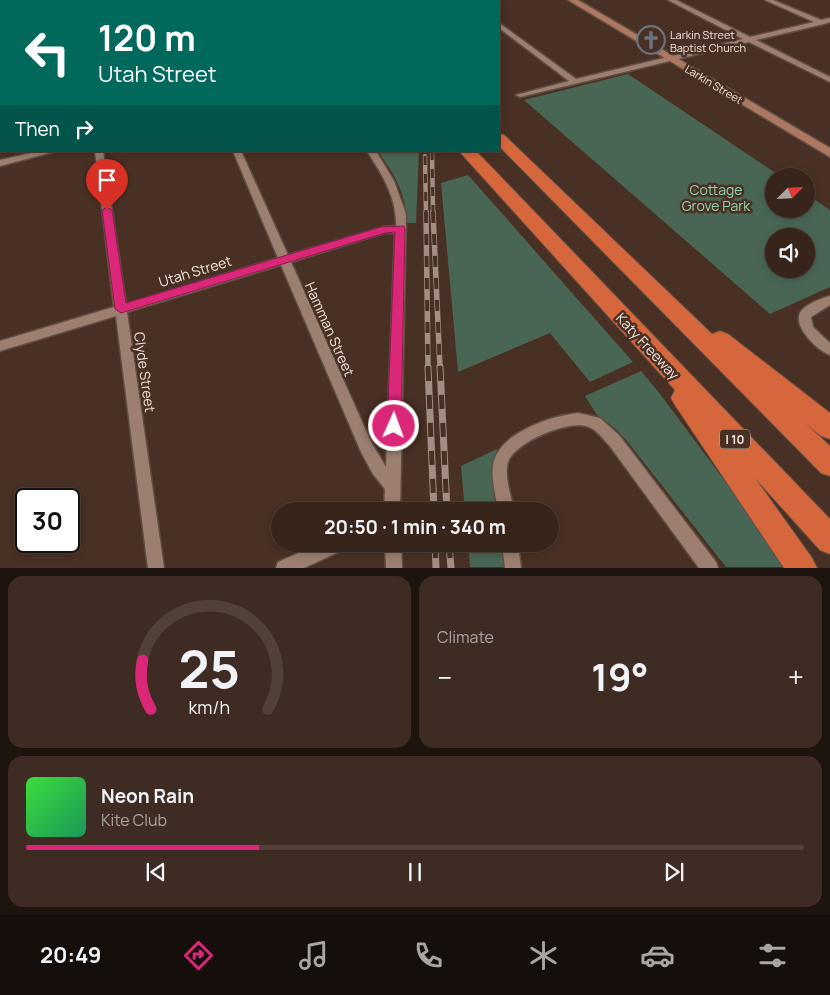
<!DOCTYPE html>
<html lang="en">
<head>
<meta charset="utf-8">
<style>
	body { margin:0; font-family:Manrope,sans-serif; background:#3e2c24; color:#f1f3f6; height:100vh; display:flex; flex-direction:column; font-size:19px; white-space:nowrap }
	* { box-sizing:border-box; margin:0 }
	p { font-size:16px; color:#aaa4a3 }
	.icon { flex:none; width:28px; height:28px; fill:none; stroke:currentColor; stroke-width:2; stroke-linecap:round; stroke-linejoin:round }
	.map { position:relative; height:568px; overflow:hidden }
	.sheet { display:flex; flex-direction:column; gap:8px; padding:8px; background:#1e140f; flex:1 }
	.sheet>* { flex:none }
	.banner { position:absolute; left:0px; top:0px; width:500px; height:152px; box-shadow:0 2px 8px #0003,0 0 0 1px #51413a; background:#00695c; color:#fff; overflow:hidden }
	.needle { width:32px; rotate:66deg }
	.controls { position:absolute; left:765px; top:168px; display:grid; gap:10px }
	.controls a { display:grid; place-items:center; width:50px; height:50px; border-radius:50%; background:#37241b; box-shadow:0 2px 8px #0003,0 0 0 1px #51413a; font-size:25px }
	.speed { position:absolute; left:15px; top:488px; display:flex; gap:10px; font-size:25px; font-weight:700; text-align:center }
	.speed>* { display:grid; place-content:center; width:65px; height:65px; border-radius:50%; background:#37241b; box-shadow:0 2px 8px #0003,0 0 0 1px #51413a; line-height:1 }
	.speed .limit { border:2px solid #111; border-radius:8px; background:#fff; color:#111 }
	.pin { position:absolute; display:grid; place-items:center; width:42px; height:42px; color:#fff; margin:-51px -21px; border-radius:50% 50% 50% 0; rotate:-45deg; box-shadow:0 0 5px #0007 }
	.pin .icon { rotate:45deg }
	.me { position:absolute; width:55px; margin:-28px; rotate:2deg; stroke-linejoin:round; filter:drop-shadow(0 0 4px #0008) }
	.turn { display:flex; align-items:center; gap:18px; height:105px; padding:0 15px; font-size:22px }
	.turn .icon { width:65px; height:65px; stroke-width:2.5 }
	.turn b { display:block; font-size:35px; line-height:42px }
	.then { display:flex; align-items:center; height:48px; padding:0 15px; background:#0003; gap:10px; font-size:19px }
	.big { font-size:38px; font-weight:700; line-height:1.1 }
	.sheet .tile { flex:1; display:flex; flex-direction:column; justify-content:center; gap:8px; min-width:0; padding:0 18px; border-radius:15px; background:#3e2c24 }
	.sheet .dial { align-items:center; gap:0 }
	.dial svg { height:130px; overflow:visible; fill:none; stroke:#51413a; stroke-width:7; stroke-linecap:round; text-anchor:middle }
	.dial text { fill:#f1f3f6; stroke:none }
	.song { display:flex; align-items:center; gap:15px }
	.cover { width:60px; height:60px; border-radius:8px; background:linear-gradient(135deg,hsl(120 70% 55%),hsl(150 70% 35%)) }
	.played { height:5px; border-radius:2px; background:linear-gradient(90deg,#db2777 30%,#51413a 30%) }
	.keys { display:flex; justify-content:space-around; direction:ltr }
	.heat { display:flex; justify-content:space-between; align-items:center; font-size:28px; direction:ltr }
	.sheet .tiles { flex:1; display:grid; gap:8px; grid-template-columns:1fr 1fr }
	.tile:last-child { grid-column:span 2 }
	.trip { position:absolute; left:271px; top:502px; width:288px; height:50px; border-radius:25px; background:#37241b; box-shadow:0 2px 8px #0003,0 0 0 1px #51413a; font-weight:700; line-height:50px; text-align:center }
	.dock { display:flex; height:80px; justify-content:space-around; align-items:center; background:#160e0b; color:#aaa4a3 }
	.dock .icon { width:35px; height:35px }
	.dock .current { color:#db2777 }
	.dock b { font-size:22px; color:#f1f3f6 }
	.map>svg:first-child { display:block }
</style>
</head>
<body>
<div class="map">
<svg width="830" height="568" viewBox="0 0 830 568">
	<rect width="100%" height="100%" fill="#493024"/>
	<!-- green -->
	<g fill="#496655" fill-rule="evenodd">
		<path d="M628 74 780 176H774V209H806V194L830 210V287L770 314 524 100ZM774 236H806V269H774Z"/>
		<path d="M378 151H419L416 223H406C407 194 394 174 378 151Z"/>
		<polygon points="468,175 633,362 590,382 550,333 458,372 441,183"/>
		<polygon points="641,371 660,394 789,567 726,567 627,441 616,429 597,415 585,396"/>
		<polygon points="497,449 495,467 499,511 465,511 461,466"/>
		<polygon points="468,544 502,544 505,567 470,567"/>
	</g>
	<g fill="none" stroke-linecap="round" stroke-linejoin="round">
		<defs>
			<g id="street">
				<rect x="155" y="0" width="6" height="1"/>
				<rect x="254" y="0" width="6" height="1"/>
				<polygon points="462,0 468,0 469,1 463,1"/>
				<polygon points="668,0 676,0 750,37 814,22 765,0 773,0 821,20 830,18 830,22 824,24 756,40 830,77 830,82 749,42 520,97 516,95 569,81 499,28 499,23 576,79 743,39"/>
				<rect x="0" y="2" width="1" height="4"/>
				<rect x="0" y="77" width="1" height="5"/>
				<polygon points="1,131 1,137 0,138 0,132"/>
				<polygon points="40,151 57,151 0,166 0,160"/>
				<path d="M95 151H103L126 304 278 258 233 151H241L288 255 384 227 396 226C397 198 382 174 367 151H376L394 181 406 214 400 511H384L385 489 373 474 361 452 281 265 127 312 164 568H148L116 316 0 351V341L114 307ZM384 233H395L386 467 371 442 291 262Z"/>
				<path d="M830 296V305L811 317 813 327 830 343V355C818 351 793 327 800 313 804 305 821 298 830 296Z"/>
				<path d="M578 413 600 418 619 435 716 562 718 568H699L609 445C603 439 597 430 589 427 570 419 515 442 508 462 504 476 511 496 514 511H498C496 496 491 480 493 465 498 433 551 416 578 413Z"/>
				<polygon points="319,544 345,544 343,550 304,568 276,568 278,562"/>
				<polygon points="385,544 401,544 402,568 386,568"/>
				<polygon points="502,544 518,544 521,568 505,568"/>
			</g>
			<g id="secondary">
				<polygon points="568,0 578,0 830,148 830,157"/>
				<rect x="0" y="34" width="1" height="6"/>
			</g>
			<g id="highway">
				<polygon points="310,0 321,0 321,1 311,1"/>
				<polygon points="356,0 367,0 367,1 357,1"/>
				<rect x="376" y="0" width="10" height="1"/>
				<polygon points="499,134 504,135 712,334 720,331 728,334 830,413 830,439 821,436 805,423 830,446 830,476 821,473 499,146"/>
				<polygon points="459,151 476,151 830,519 830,554 820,550 755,478 812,558 817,568 784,568 675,405 671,398 675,390"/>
			</g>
		</defs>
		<!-- street casing -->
		<use href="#street" stroke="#614d42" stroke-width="3"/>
		<!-- secondary casing -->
		<use href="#secondary" stroke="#614d42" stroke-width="3"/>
		<!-- highway casing -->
		<use href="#highway" stroke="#614d42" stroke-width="2"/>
		<!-- street -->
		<use href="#street" fill="#9c7f71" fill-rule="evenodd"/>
		<!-- secondary -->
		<use href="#secondary" fill="#ad7861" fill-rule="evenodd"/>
		<!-- highway -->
		<use href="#highway" fill="#d6673c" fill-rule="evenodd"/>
		<defs>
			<g id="rail-far2">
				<polyline points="432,151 433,213"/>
				<polyline points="425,156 426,213"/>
			</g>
			<g id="rail-far1">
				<polyline points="426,212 428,368"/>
				<polyline points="433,212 440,368"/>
			</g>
			<g id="rail">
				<polyline points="428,367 434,511"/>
				<polyline points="440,367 447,511"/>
				<polyline points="435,544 436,568"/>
				<polyline points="449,544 451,568"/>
			</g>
		</defs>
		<!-- rail-far2 casing -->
		<use href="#rail-far2" stroke="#a28e84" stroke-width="4.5"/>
		<!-- rail-far1 casing -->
		<use href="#rail-far1" stroke="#a28e84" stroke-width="5.5"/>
		<!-- rail casing -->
		<use href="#rail" stroke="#a28e84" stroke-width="7"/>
		<!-- rail-far2 -->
		<use href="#rail-far2" stroke="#493024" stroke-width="3" stroke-dasharray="9" stroke-linecap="butt"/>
		<!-- rail-far1 -->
		<use href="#rail-far1" stroke="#493024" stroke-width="4" stroke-dasharray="11" stroke-linecap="butt"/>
		<!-- rail -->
		<use href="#rail" stroke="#493024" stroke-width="5" stroke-dasharray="14" stroke-linecap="butt"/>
	</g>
	<!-- route -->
	<polygon fill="#db2777" stroke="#8e194d" points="107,207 112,210 126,303 381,227 404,226 405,229 401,426 399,431 394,433 389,431 387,426 395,232 385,233 121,313 115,309 102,210"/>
	<!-- icons -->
	<defs>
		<symbol id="church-ring" viewBox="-11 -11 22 22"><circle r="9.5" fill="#493024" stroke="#6b7280" stroke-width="1.5"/><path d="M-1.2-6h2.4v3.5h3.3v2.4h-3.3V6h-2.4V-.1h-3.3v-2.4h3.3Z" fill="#6b7280"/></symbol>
	</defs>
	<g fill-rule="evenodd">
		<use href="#church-ring" x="635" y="24" width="32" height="32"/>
	</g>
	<g text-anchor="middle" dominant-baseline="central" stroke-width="5" stroke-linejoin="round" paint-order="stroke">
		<!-- far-poi labels -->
		<g font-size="11" fill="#f4e4dc" stroke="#493024" text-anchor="start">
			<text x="670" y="34">Larkin Street<tspan x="670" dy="13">Baptist Church</tspan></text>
		</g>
		<!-- far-street labels -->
		<g font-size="11" fill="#f4e4dc" stroke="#493024">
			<text transform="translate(714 84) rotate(31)">Larkin Street</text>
		</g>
		<!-- shield labels -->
		<rect fill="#493024" stroke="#c1aea5" stroke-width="1" x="720" y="429.5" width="30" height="19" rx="4"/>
		<g font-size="12" font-weight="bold" fill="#f4e4dc">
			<text x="735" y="439">I 10</text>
		</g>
		<!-- park labels -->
		<g font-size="14" fill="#92d3ae" stroke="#493024">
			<text x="716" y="189">Cottage<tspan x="716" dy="16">Grove Park</tspan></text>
		</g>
		<!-- street labels -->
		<g font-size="14" fill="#f4e4dc" stroke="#493024">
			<text transform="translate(195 271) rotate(-17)">Utah Street</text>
			<text transform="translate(330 329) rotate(66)">Hamman Street</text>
			<text transform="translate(648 346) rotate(47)">Katy Freeway</text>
			<text transform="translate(145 372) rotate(82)">Clyde Street</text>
		</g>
	</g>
</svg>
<div class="controls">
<a><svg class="needle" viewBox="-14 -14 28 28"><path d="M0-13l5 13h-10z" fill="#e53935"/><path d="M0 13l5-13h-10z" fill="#aaa4a3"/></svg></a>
<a><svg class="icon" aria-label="sound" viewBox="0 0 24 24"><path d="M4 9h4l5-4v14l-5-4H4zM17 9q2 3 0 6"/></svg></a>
</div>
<div class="speed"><div class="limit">30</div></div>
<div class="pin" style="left:107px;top:210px;background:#d93025"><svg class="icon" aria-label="arrive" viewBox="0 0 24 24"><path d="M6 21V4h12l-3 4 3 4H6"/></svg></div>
<svg class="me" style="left:394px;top:426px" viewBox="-20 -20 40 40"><circle r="17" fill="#db2777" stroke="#fff" stroke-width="3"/><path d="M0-11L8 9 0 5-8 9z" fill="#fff"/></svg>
<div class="trip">20:50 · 1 min · 340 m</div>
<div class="banner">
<div class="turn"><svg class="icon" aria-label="left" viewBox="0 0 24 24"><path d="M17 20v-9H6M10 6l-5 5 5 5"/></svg><div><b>120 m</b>Utah Street</div></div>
<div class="then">Then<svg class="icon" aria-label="right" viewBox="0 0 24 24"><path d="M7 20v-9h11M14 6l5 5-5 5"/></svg></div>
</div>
</div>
<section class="sheet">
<div class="tiles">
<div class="tile dial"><svg viewBox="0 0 100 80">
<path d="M14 69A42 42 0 1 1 86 69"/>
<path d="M14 69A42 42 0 0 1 9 39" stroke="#db2777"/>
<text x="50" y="56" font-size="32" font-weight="700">25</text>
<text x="50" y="72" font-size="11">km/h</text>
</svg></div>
<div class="tile"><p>Climate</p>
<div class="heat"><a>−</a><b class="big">19°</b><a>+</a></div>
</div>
<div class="tile">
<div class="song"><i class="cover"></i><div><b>Neon Rain</b><p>Kite Club</p></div></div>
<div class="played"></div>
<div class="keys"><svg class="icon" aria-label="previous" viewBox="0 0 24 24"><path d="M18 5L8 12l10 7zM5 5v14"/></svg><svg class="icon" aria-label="pause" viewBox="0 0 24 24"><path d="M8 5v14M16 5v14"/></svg><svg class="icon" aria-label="next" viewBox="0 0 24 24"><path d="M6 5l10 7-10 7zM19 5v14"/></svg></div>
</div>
</div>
</section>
<nav class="dock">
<b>20:49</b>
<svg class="icon current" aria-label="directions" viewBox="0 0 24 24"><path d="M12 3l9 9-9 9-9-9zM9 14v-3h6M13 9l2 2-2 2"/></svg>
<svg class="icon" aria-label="music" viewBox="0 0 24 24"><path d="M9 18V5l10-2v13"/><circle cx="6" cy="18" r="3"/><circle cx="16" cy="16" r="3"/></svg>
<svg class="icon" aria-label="phone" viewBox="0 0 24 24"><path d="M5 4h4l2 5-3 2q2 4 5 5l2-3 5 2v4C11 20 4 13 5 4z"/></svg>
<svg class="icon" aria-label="climate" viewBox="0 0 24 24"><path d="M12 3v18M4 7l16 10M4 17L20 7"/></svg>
<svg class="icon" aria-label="car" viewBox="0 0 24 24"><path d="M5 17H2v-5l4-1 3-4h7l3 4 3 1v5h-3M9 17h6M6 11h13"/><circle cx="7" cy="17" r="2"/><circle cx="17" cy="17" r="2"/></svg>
<svg class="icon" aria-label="filters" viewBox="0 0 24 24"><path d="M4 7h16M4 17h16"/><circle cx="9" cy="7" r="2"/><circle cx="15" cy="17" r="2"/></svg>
</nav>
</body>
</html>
